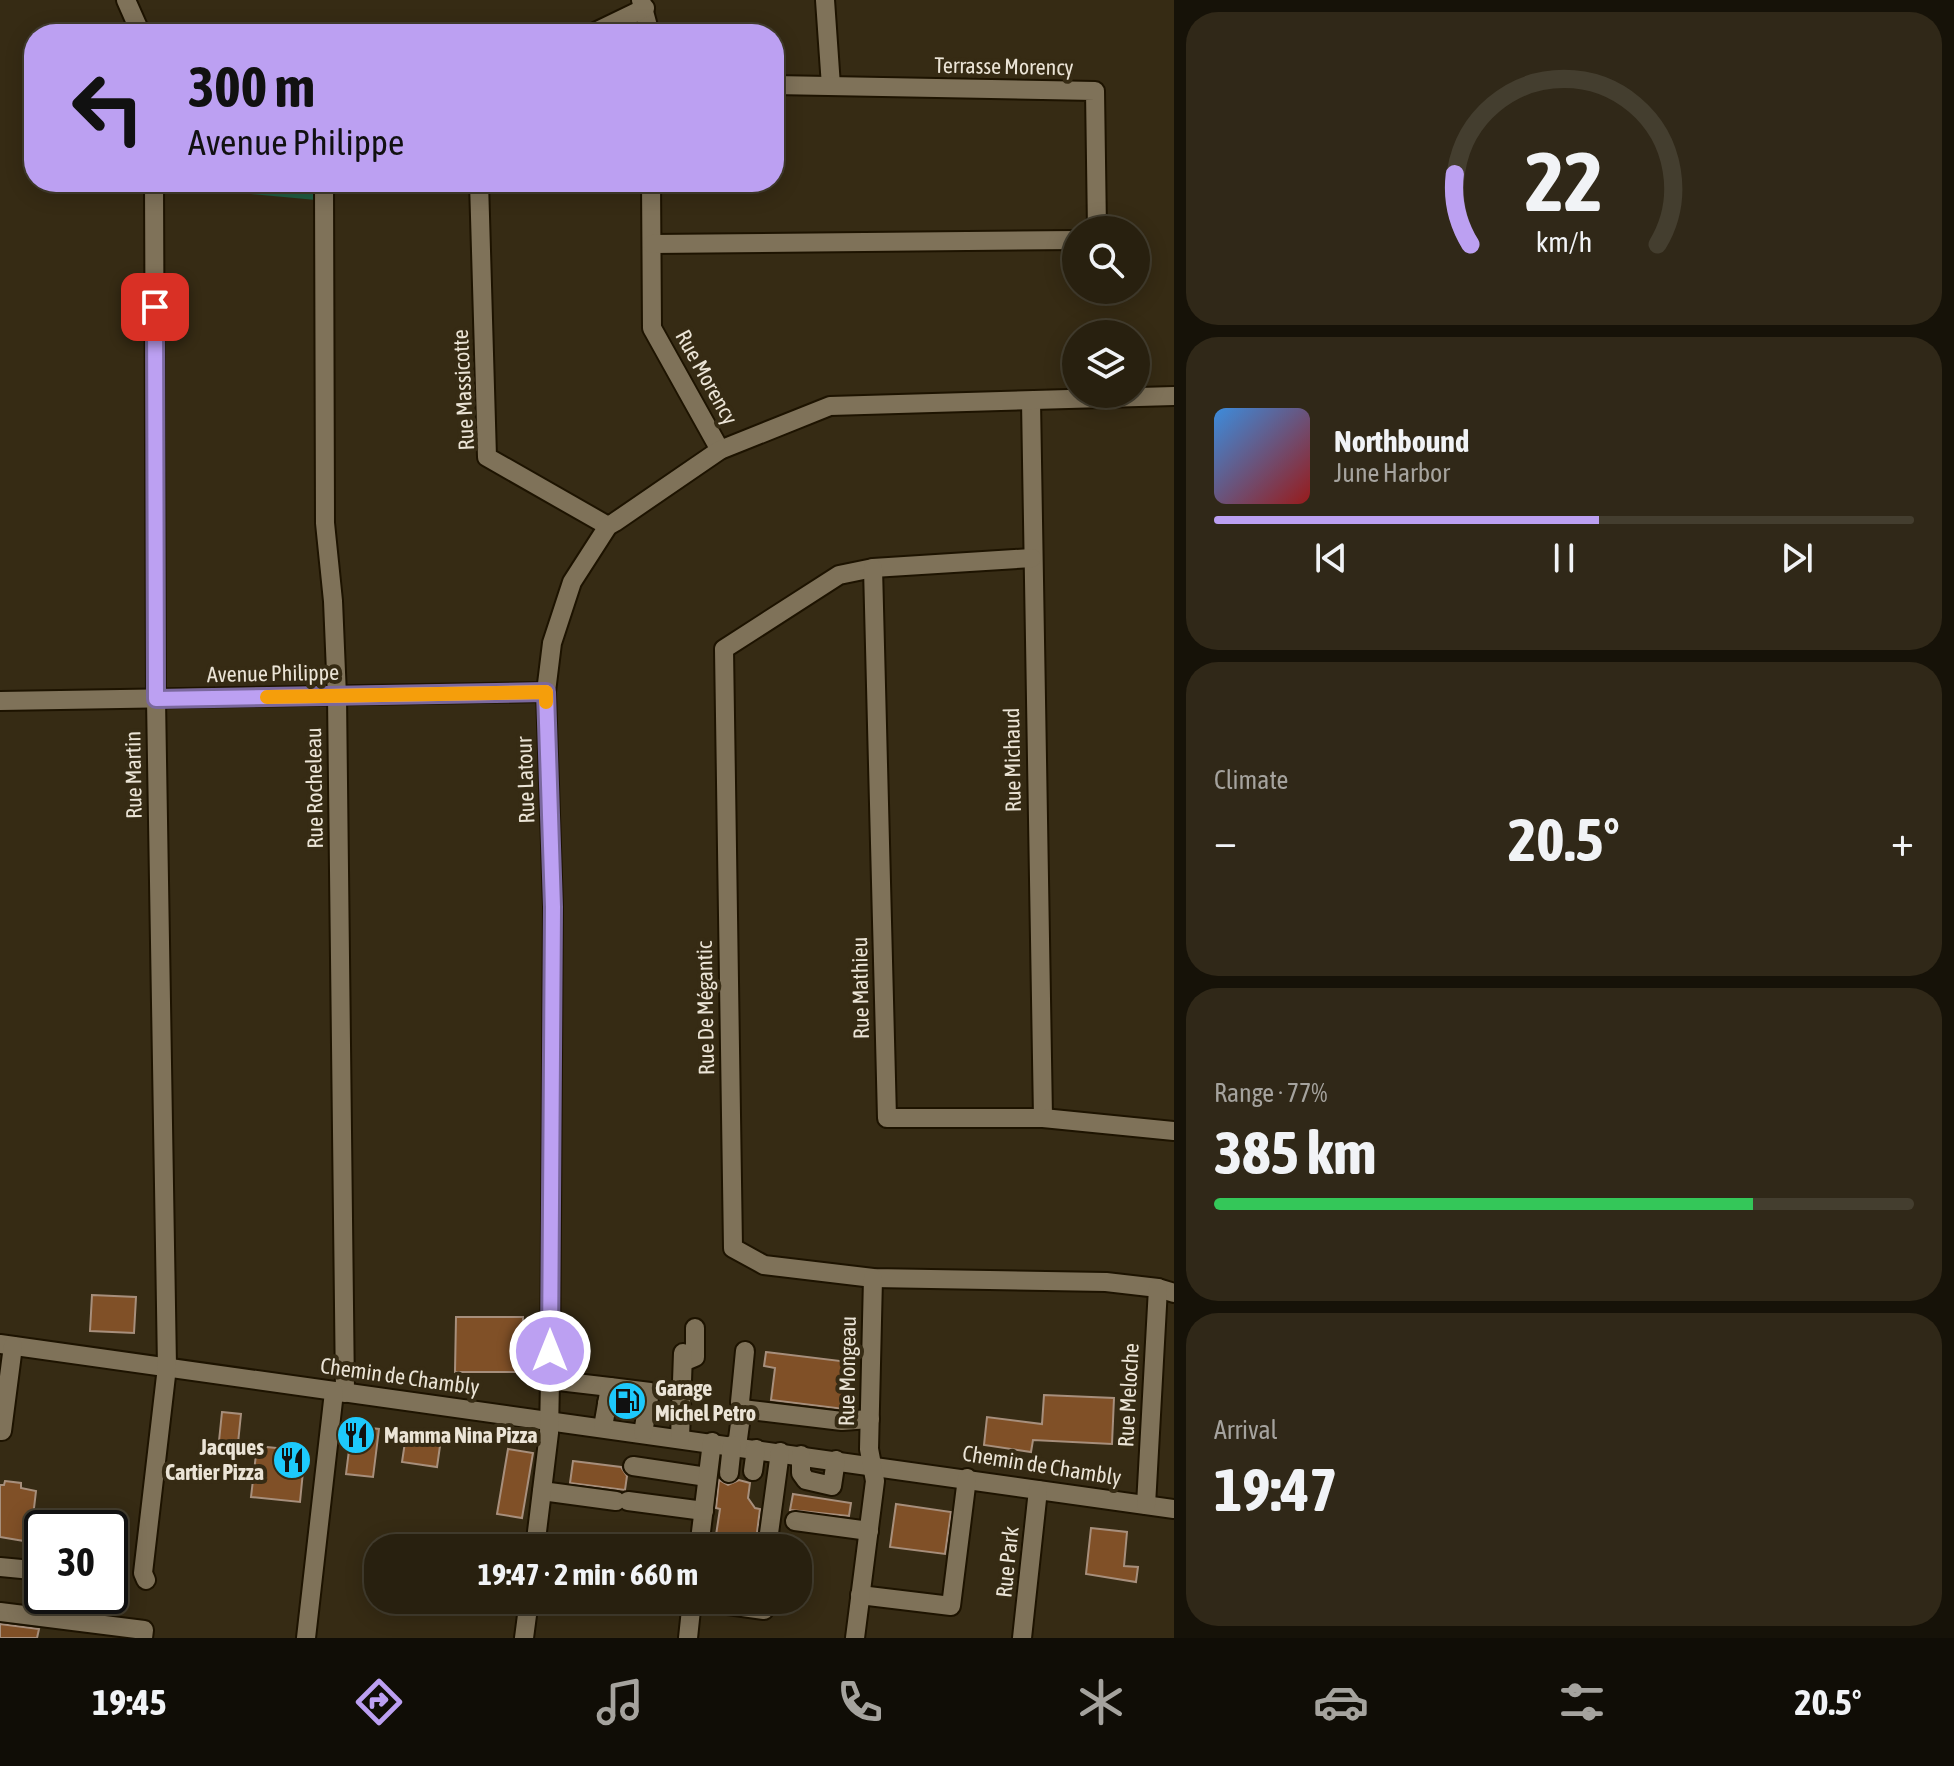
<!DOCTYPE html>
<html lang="en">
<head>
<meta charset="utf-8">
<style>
	body { margin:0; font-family:"Asap Condensed",sans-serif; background:#302818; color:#f1f3f6; height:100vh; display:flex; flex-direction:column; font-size:30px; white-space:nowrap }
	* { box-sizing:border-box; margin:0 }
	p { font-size:26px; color:#a5a39e }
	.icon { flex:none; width:44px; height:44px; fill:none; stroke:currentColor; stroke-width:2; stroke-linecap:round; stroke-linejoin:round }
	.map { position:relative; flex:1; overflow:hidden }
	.sheet { display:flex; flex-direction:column; gap:12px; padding:12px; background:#161208; width:780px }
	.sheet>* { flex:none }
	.top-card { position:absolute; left:24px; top:24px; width:760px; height:168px; border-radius:32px; box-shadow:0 4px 20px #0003,0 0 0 2px #443e2f; background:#bca0f2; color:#111; overflow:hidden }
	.controls { position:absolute; left:1062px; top:216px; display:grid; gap:16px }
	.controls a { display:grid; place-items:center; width:88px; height:88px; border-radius:50%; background:#28200f; box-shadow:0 4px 20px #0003,0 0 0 2px #443e2f; font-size:40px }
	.speed { position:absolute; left:24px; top:1510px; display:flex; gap:16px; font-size:40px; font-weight:700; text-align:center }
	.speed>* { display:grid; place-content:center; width:104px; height:104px; border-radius:50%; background:#28200f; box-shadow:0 4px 20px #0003,0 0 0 2px #443e2f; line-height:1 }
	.speed .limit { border:4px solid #111; border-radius:12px; background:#fff; color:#111 }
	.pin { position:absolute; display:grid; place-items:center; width:68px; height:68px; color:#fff; margin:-34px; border-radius:16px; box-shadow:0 4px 12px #0006 }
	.me { position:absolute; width:88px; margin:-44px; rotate:0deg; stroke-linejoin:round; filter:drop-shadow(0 0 6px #0008) }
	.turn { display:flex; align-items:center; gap:28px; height:168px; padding:0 32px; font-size:36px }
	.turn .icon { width:104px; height:104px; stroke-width:2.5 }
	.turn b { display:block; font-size:56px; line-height:68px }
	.big { font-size:60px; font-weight:700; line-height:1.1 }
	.sheet .card { flex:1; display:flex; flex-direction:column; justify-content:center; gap:12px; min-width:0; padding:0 28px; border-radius:32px; background:#302818 }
	.sheet .dial { align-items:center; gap:0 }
	.dial svg { height:208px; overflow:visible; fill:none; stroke:#443e2f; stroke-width:7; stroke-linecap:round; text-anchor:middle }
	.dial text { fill:#f1f3f6; stroke:none }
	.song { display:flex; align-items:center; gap:24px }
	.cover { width:96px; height:96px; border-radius:12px; background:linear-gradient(135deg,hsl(210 70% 55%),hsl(0 70% 35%)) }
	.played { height:8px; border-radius:4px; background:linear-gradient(90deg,#bca0f2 55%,#443e2f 55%) }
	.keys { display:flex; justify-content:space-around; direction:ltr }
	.heat { display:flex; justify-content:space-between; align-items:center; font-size:44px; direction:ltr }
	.charge { height:12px; border-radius:6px; background:linear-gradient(90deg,#34c759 77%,#443e2f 0) }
	.trip { position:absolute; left:364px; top:1534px; width:448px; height:80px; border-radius:32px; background:#28200f; box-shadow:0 4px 20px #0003,0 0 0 2px #443e2f; font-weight:700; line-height:80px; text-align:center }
	.tab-bar { display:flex; height:128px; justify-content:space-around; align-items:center; background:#100d06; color:#a5a39e }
	.tab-bar .icon { width:56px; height:56px }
	.tab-bar .on { color:#bca0f2 }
	.tab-bar b { font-size:36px; color:#f1f3f6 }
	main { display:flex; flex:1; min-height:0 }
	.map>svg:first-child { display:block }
</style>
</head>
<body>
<main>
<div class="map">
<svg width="1174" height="1638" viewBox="0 0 1174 1638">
	<rect width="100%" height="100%" fill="#362b14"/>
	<!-- green -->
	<polygon fill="#225d42" points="165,182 317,182 316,200 165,186"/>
	<!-- building -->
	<g fill="#805027" stroke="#a78f7c" stroke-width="2">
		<polygon points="92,1295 136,1297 134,1333 90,1331"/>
		<polygon points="456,1317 523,1317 522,1372 455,1372"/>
		<polygon points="766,1352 849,1362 844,1409 771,1400 775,1368 764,1366"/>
		<polygon points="1044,1395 1114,1398 1112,1444 1033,1440 1031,1452 984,1445 987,1417 1042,1424"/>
		<polygon points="222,1412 241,1414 238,1443 219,1441"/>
		<polygon points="352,1426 379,1429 373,1477 346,1474"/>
		<polygon points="429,1437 441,1439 437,1467 402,1462 405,1442 428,1445"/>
		<polygon points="257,1446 305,1451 300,1502 251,1497"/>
		<polygon points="508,1449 533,1453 522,1518 497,1514"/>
		<polygon points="573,1461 621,1467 627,1476 625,1490 570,1483"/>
		<polygon points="719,1480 728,1485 739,1480 750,1483 748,1498 755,1508 760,1509 755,1548 714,1548 720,1509 716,1508"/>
		<polygon points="5,1481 21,1483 21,1488 36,1491 30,1542 0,1537 0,1485 4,1485"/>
		<polygon points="793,1494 851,1503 849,1516 790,1510"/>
		<polygon points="896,1504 951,1512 945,1554 890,1547"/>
		<polygon points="1091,1528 1127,1532 1124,1566 1138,1567 1136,1582 1086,1574"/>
		<polygon points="0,1624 39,1629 37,1638 0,1638"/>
	</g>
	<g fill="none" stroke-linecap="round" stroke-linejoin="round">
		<defs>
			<g id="minor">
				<polyline points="126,0 141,34"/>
				<polyline points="641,0 650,34"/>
				<polyline points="825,0 831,86"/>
				<polyline points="591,34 645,8"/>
				<polyline points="774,85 1095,91 1097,230"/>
				<polyline points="324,182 325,523 333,601 337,696 345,1393"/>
				<polyline points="479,182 487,457 608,526"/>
				<polyline points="651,182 652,328 720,450"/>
				<polyline points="652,244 1076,240"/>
				<polyline points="1031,401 1043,1118"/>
				<polyline points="1032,558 873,568 839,575 724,649 733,1248 764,1265 873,1278 1106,1282 1158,1288 1174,1293"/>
				<polyline points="873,568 887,1118 1043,1118 1174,1131"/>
				<polyline points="0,701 546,692"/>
				<polyline points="0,1344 1174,1509"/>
				<polyline points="683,1362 695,1357 695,1328"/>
				<polyline points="550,1380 610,1387"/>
				<polyline points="607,1403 647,1409"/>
				<polyline points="742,1409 740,1402 745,1351"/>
				<polyline points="603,1427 610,1387 650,1392 643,1433"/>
				<polyline points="0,1431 2,1431 13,1346"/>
				<polyline points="680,1438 683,1353"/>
				<polyline points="737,1446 742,1409 842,1421 870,1419"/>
				<polyline points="801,1455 801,1473 806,1480 832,1486 836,1460"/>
				<polyline points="633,1466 707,1477"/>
				<polyline points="753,1471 756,1449"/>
				<polyline points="729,1473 732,1445"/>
				<polyline points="542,1491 616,1501"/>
				<polyline points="628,1501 704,1511"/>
				<polyline points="1146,1505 1158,1288"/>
				<polyline points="795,1521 869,1531"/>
				<polyline points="535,1548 549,1433 550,1380 553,907 546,692 552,643 572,582 608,526 615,522 720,450 830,406 1174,396"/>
				<polyline points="699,1548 712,1442"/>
				<polyline points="767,1548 780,1452"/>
				<polyline points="0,1567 32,1570"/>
				<polyline points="146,1580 143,1573 167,1367 156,699 154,182"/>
				<polyline points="860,1595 951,1606 967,1478"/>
				<polyline points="692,1600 764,1610"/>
				<polyline points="0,1612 144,1630 143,1638"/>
				<polyline points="306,1638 334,1392"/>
				<polyline points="524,1638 529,1600"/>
				<polyline points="688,1638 692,1600"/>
				<polyline points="855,1638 875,1481 869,1449 873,1278"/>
				<polyline points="1022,1638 1038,1490"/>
			</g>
		</defs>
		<!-- minor casing -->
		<use href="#minor" stroke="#1d1300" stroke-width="22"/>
		<!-- minor -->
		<use href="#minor" stroke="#7f7259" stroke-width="18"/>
	</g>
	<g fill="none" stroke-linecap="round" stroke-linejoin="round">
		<defs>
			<polyline id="route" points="155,307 156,699 546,692 553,907 550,1351"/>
		</defs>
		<!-- route casing -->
		<use href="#route" stroke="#7a689d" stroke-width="20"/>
		<!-- route -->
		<use href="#route" stroke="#bca0f2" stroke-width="14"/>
		<!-- slow -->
		<polyline stroke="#f59e0b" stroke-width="14" points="267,697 546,692 546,702"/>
	</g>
	<!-- icons -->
	<defs>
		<symbol id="fuel-disc" viewBox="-11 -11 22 22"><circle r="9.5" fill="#1dc9fc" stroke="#362b14"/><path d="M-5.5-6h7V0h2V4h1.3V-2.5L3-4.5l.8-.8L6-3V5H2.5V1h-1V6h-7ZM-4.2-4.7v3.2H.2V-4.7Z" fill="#111"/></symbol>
		<symbol id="restaurant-disc" viewBox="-11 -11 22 22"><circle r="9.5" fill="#1dc9fc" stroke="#362b14"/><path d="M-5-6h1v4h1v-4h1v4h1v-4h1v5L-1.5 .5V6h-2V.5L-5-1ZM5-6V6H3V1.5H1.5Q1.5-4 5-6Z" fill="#111"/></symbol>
	</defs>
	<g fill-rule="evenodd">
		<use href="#fuel-disc" x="605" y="1379" width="44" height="44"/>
		<use href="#restaurant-disc" x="334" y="1413" width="44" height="44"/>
		<use href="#restaurant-disc" x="270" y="1438" width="44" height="44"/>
	</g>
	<g text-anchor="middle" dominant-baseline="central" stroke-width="8" stroke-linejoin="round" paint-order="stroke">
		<!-- street labels -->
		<g font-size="22" fill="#ebe4d6" stroke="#362b14">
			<text transform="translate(1004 66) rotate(1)">Terrasse Morency</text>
			<text transform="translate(707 377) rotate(61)">Rue Morency</text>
			<text transform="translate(463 390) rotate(-93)">Rue Massicotte</text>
			<text transform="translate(273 673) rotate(-1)">Avenue Philippe</text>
			<text transform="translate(1012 760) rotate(-91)">Rue Michaud</text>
			<text transform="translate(133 775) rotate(-91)">Rue Martin</text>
			<text transform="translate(525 780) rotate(-92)">Rue Latour</text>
			<text transform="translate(314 788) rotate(-91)">Rue Rocheleau</text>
			<text transform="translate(860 988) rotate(-91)">Rue Mathieu</text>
			<text transform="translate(705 1008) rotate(-91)">Rue De Mégantic</text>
			<text transform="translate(847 1371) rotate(-89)">Rue Mongeau</text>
			<text transform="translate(400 1376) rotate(8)">Chemin de Chambly</text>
			<text transform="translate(1128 1395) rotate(-87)">Rue Meloche</text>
			<text transform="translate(1042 1465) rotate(9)">Chemin de Chambly</text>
			<text transform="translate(1007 1562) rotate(-84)">Rue Park</text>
		</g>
		<!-- poi labels -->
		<g font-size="22" font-weight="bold" fill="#ebe4d6" stroke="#362b14" text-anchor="start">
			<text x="655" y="1388">Garage<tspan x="655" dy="25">Michel Petro</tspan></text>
			<text x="384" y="1435">Mamma Nina Pizza</text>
			<text x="264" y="1447" text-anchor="end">Jacques<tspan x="264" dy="25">Cartier Pizza</tspan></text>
		</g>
	</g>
</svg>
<div class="controls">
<a><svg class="icon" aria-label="search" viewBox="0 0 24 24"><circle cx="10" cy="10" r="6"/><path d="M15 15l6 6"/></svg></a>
<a><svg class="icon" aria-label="layers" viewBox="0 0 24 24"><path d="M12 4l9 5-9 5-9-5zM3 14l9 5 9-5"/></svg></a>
</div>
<div class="speed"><div class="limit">30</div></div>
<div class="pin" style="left:155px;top:307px;background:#d93025"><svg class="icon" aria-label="arrive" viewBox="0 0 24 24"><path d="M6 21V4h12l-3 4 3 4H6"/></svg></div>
<svg class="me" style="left:550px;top:1351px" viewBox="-20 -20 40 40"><circle r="17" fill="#bca0f2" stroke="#fff" stroke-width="3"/><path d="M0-11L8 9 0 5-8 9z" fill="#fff"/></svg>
<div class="trip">19:47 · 2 min · 660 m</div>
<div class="top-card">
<div class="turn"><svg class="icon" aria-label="left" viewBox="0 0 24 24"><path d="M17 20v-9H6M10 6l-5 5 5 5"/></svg><div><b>300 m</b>Avenue Philippe</div></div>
</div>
</div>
<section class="sheet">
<div class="card dial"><svg viewBox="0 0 100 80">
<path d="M14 69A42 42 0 1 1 86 69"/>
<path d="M14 69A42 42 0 0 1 8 42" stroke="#bca0f2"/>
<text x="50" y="56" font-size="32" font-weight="700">22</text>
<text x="50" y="72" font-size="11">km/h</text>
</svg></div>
<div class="card">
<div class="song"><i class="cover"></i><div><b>Northbound</b><p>June Harbor</p></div></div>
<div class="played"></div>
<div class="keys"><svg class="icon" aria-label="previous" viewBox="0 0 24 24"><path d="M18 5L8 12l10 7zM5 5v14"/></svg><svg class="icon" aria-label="pause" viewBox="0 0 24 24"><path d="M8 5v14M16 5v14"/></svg><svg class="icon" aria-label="next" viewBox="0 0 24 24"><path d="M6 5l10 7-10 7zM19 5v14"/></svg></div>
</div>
<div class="card"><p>Climate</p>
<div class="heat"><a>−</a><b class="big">20.5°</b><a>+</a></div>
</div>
<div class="card"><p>Range · 77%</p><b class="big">385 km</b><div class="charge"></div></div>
<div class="card"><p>Arrival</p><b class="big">19:47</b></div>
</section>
</main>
<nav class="tab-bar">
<b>19:45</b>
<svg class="icon on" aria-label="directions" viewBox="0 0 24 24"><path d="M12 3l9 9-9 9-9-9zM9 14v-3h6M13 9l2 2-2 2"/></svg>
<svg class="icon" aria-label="music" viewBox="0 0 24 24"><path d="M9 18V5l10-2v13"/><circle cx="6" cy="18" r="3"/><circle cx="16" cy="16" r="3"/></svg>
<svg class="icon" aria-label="phone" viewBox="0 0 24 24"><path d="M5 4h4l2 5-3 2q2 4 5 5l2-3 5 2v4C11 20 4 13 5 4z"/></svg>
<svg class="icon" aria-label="climate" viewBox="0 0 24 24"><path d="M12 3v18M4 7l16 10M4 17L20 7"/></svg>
<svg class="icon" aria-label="car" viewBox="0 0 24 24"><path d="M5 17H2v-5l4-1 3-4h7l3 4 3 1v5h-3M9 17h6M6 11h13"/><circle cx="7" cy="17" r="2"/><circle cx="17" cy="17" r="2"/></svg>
<svg class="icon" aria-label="filters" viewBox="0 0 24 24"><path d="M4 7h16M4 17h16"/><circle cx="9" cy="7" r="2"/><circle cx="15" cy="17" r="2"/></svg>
<b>20.5°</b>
</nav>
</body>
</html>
